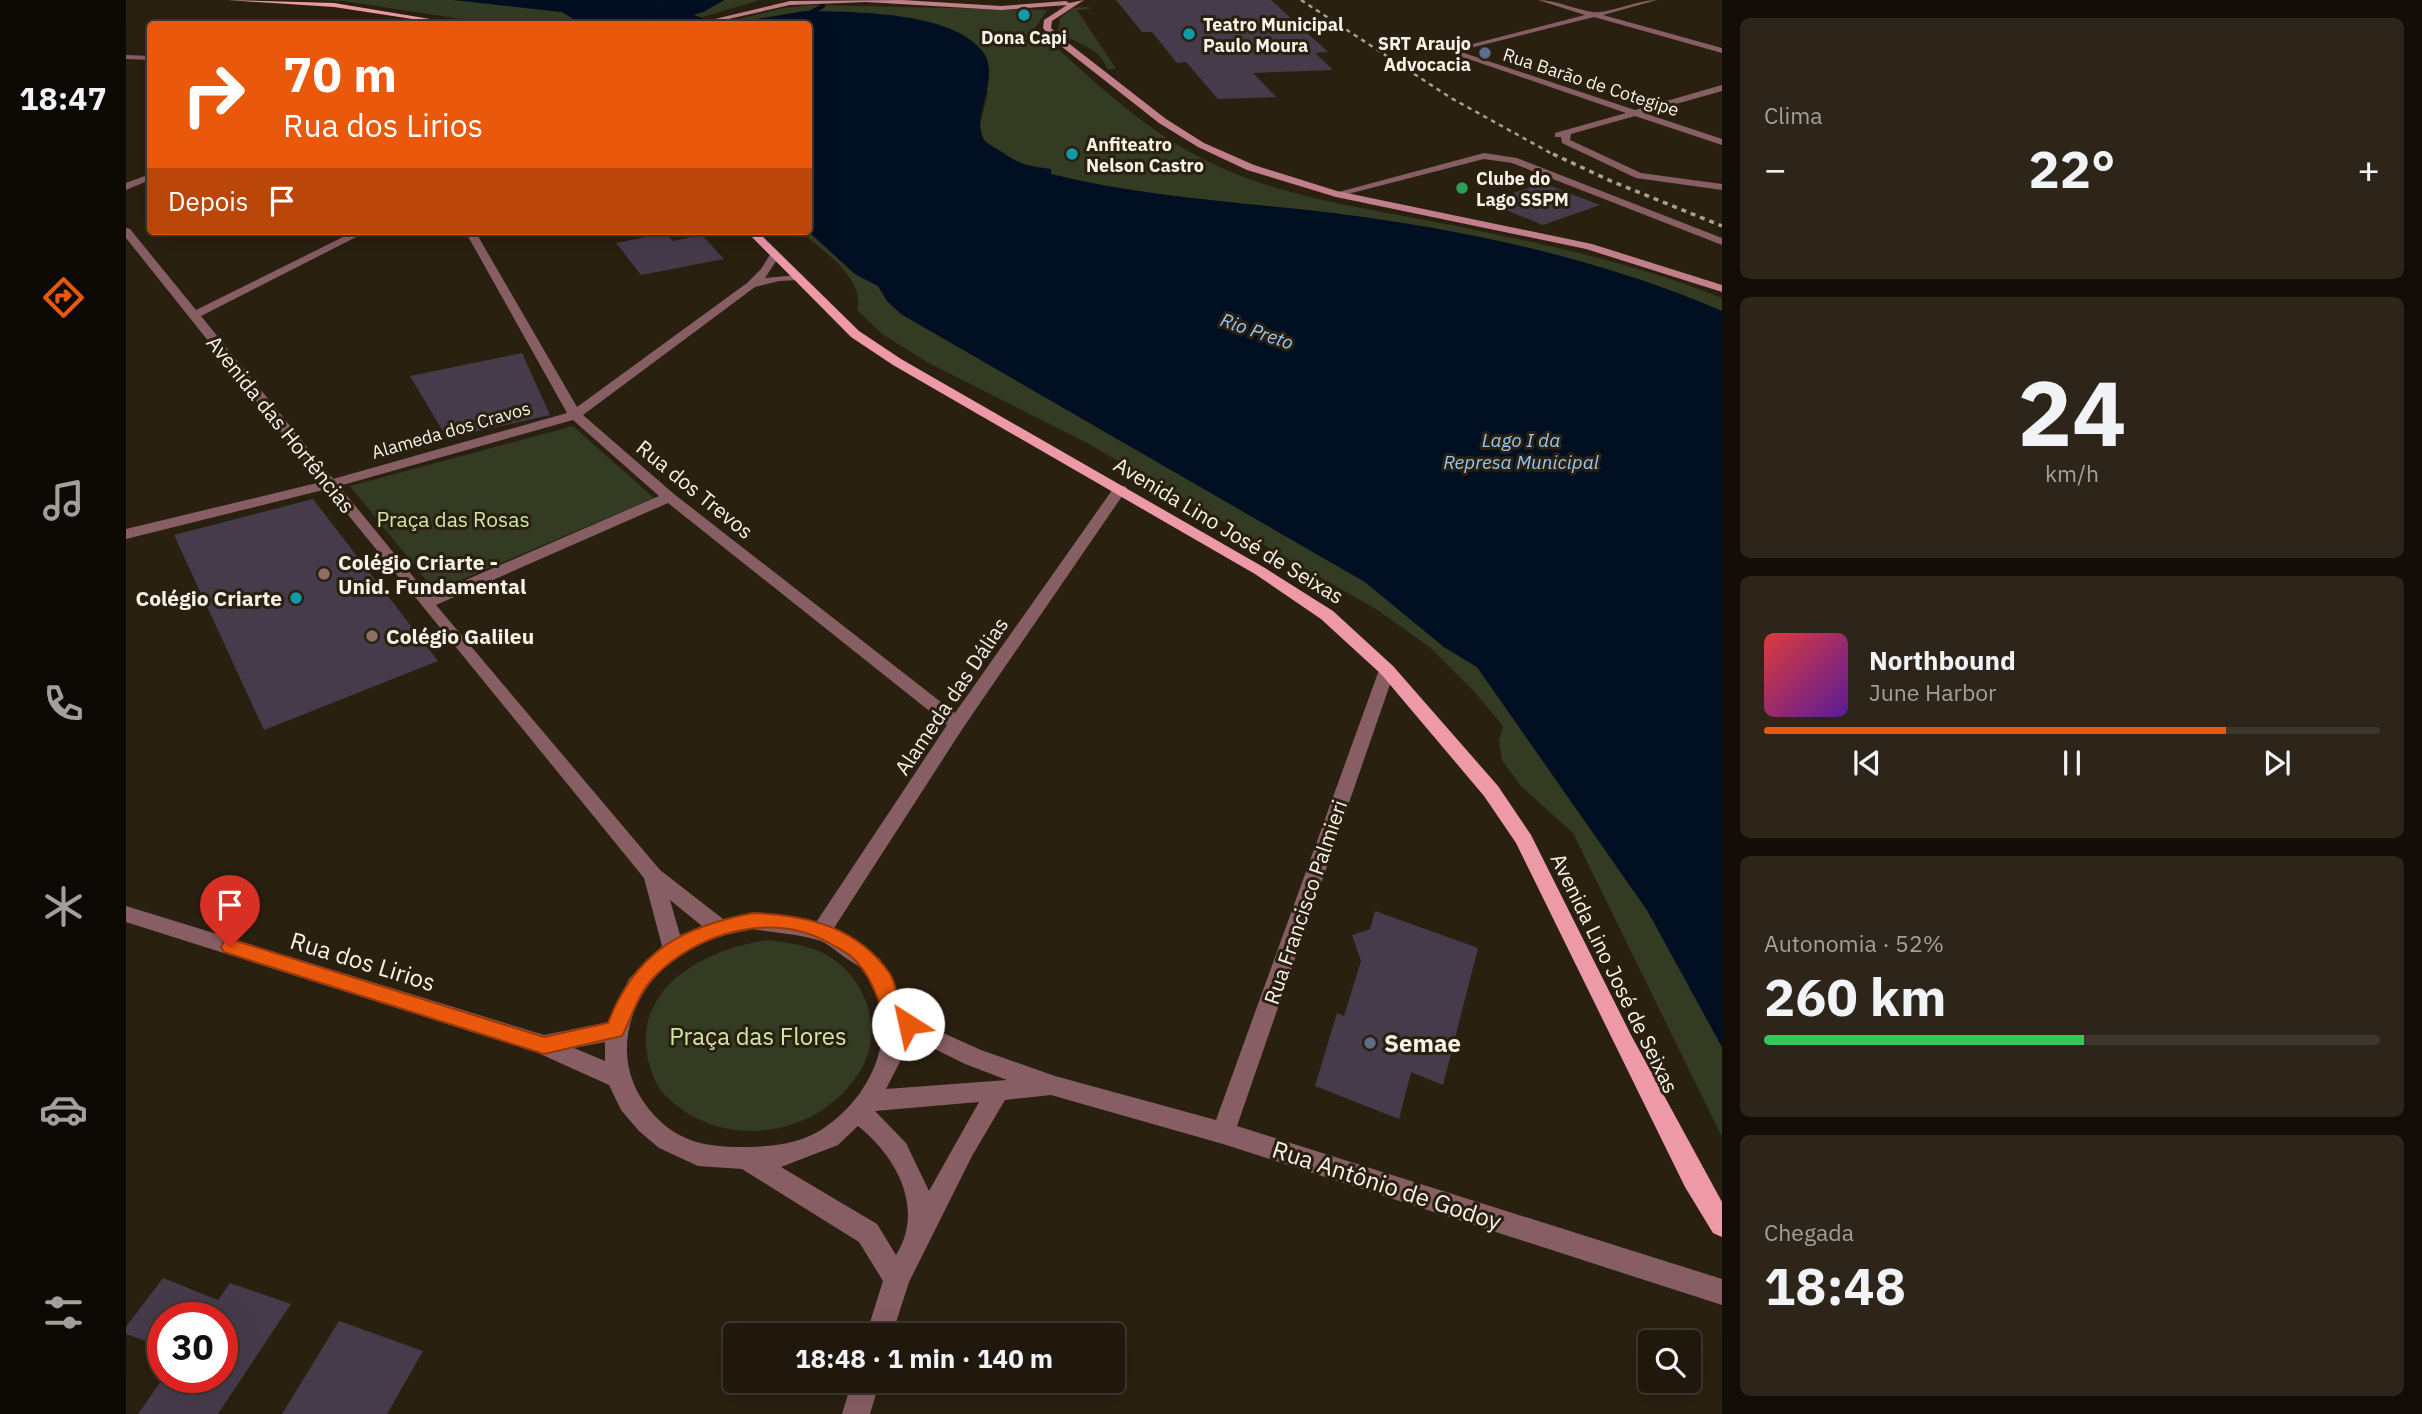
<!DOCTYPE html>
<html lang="pt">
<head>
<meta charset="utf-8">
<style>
	body { margin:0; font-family:"IBM Plex Sans",sans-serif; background:#2d251a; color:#f1f3f6; height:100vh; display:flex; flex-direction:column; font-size:26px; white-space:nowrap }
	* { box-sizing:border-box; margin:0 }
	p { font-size:23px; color:#a2a09d }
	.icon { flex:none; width:38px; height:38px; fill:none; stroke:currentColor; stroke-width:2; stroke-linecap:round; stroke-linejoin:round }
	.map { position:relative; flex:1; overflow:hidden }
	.panel { display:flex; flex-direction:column; gap:18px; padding:18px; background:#120d07; width:700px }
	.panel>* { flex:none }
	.top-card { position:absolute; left:21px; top:21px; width:665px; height:214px; border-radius:7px; box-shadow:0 7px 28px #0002,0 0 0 2px #3d372d; background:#ea580c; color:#fff; overflow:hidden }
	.controls { position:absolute; left:1512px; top:1330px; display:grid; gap:14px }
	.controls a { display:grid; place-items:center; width:63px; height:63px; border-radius:7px; background:#20180c; box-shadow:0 7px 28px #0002,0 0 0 2px #3d372d; font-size:35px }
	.speed { position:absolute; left:21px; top:1302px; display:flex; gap:14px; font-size:35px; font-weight:700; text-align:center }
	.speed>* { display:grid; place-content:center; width:91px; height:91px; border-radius:50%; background:#20180c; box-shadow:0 7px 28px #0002,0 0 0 2px #3d372d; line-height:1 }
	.speed .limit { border:10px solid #d22; background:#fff; color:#111 }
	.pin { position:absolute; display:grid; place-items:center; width:60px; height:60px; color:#fff; margin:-72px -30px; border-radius:50% 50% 50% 0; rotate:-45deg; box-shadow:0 0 7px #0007 }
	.pin .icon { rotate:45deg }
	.me { position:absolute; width:77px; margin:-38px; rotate:325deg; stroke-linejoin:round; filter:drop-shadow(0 0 5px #0008) }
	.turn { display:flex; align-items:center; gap:24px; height:147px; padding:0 21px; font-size:32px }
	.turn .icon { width:91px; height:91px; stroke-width:2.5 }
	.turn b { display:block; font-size:49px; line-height:60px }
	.then { display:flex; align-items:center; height:66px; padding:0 21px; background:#0003; gap:14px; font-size:26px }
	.big { font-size:52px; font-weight:700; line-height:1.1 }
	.panel .widget { flex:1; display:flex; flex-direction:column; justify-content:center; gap:10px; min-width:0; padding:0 24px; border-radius:10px; background:#2d251a }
	.panel .dial { align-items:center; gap:0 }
	.dial b { font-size:91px; line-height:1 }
	.song { display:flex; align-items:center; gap:21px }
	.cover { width:84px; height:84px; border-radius:10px; background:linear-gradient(135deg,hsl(0 70% 55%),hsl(270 70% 35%)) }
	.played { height:7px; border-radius:4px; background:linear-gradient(90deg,#ea580c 75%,#3d372d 75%) }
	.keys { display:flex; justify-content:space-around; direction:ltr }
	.heat { display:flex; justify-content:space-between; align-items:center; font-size:38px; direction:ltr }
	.charge { height:10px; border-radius:5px; background:linear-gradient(90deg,#34c759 52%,#3d372d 0) }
	.trip { position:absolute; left:597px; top:1323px; width:402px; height:70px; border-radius:7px; background:#20180c; box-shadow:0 7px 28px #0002,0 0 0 2px #3d372d; font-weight:700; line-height:70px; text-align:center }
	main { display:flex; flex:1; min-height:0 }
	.dock { display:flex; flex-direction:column; width:126px; justify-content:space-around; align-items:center; background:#0d0a05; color:#a2a09d }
	.dock .icon { width:49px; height:49px }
	.dock .active { color:#ea580c }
	.dock b { font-size:32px; color:#f1f3f6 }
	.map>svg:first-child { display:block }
</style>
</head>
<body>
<main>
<nav class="dock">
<b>18:47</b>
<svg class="icon active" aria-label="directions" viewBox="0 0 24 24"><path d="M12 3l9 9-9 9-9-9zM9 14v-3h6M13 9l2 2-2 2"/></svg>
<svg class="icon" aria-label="music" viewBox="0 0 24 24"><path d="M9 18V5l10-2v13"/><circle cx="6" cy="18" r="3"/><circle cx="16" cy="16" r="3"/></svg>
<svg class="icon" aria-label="phone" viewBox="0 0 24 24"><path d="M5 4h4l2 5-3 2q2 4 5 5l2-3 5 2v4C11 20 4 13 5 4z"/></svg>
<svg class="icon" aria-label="climate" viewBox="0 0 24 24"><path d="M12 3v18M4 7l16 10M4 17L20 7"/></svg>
<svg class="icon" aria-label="car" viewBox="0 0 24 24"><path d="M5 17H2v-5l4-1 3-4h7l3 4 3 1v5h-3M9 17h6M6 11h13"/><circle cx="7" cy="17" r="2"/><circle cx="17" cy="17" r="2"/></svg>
<svg class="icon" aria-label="filters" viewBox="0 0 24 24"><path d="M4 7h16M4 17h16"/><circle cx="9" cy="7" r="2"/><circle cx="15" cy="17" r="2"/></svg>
</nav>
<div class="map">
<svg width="1596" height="1414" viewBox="0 0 1596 1414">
	<rect width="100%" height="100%" fill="#2a2010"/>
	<!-- green -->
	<g fill="#333c23">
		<polygon points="190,0 328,0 436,12 454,23 539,23 577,12 598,0 634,0 553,24 367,24 218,1"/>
		<path d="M686 5 921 10 909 28C960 74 1013 126 1075 158 1154 199 1244 208 1330 226 1419 244 1512 264 1596 298V311C1473 258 1339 230 1207 213 1113 202 1016 197 925 174V169L891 163 858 140 854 125 862 93 851 46C773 0 680 24 593 24L657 8Z"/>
		<path d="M962 7 964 9 951 10 990 69H981C975 47 947 43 932 31L934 18 947 8Z"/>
		<path d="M673 231H682L729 274 752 286 761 301 775 314 1239 582 1318 647 1351 667 1521 910 1596 1047V1137L1447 833 1395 786 1376 760 1373 741 1377 726 1347 690 1305 648 1253 611 961 443 801 362 756 334 731 310C740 278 695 249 673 231Z"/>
		<polygon points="447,426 528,498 309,591 224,486"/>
		<path d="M643 940C662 943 682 945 699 954 740 976 760 1031 733 1073 692 1137 600 1151 544 1100 530 1088 524 1071 521 1054 509 983 586 947 643 940Z"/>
	</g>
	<!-- water -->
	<g fill="#000f21">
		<polygon points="328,0 598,0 577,12 539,23 454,23 436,12"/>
		<path d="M679 11C726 12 827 11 857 52 876 77 843 120 858 140 862 145 871 149 876 152 892 164 905 168 925 169V174C1017 197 1113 202 1207 213 1340 230 1473 258 1596 311V1047L1521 910 1351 667 1318 647 1239 582 775 314 761 301 752 286 729 274 682 231V24H601Z"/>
	</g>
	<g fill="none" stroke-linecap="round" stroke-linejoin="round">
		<!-- stream -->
		<polyline stroke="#000f21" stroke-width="4.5" points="663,24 697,6"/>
		<!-- river -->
		<polygon fill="#000f21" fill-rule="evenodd" points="494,0 528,0 576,18 580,24 545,24 497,5"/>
	</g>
	<!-- building -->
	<g fill="#463b4b">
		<polygon points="990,0 1145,0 1202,52 1189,53 1207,70 1127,73 1150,97 1092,99 1060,62 1051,63 1026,32 1016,32"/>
		<polygon points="1417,183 1474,205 1417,225 1360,202"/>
		<polygon points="540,233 546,241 576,235 598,259 515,275 490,243"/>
		<polygon points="396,353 424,415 321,438 284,376"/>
		<polygon points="187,499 312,661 138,730 48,535"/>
		<polygon points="1249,911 1352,948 1317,1085 1285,1072 1273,1119 1189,1086 1211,1013 1218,1016 1235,961 1226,935 1244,929"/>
		<polygon points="37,1278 92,1300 104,1283 165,1304 92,1414 12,1414 38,1377 96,1377 96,1318 37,1318 37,1347 0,1334 0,1327"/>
		<polygon points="213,1321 297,1351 261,1414 156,1414"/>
	</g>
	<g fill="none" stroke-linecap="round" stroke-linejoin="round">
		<!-- street -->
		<g fill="#865e64" fill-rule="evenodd">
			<path d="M1412 0C1431 0 1447 9 1466 12 1484 14 1510 0 1531 0L1477 15 1596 48V53L1468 17 1332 51 1509 110 1596 85V91L1518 113 1596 139V145L1509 116 1445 134 1444 140 1515 173 1596 184V190L1510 178 1436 143 1435 137H1429V133L1500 113 1319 51 1459 15Z"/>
			<polygon points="0,55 24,56 24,60 0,59"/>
			<polygon points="1358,153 1391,158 1596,238 1596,245 1386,163 1358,159 1210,197 1205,194"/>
			<polygon points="24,174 24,180 0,190 0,183"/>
			<path d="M0 228 4 229 70 310 229 231H242L75 316 207 479 441 413 339 231H349L451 407 621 283 635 269 645 253H653L654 255 639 278 671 275 677 278 675 280 653 281 629 287 457 415 548 494 829 713 989 486H999L1001 489 837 728 708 928 754 959 778 1011 815 1032 855 1050 929 1076 1090 1120 1253 670 1261 664 1267 666 1269 670 1111 1126 1596 1279V1305L1097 1144 925 1095 879 1100 846 1156 783 1282 766 1335H740L757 1281 733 1242 616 1169 572 1166 533 1148 513 1131 495 1110 483 1085 412 1053 0 922V906L418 1035 483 1022 503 979 536 946 518 878 201 489 0 539V529L195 482 0 238ZM447 420 533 496 303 596 213 486ZM542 503 821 725 689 924 627 913 597 919 534 870 310 605ZM544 900 576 926 554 935ZM627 929C648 933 674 934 695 941 702 944 710 951 717 956 723 961 733 965 738 971 742 976 745 984 748 990 772 1041 741 1101 695 1130 669 1146 638 1147 608 1147 576 1146 551 1140 528 1115 479 1062 501 990 557 953 578 939 603 934 627 929ZM777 1033 839 1064 881 1080 760 1089 777 1056ZM479 1042V1061L448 1048ZM853 1102 803 1191 780 1143 749 1111ZM732 1126C771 1157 799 1209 770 1255L751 1224 655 1167 712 1145Z"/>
			<polygon points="726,1381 754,1381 744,1414 716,1414"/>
		</g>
		<!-- secondary -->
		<polygon fill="#c07f8a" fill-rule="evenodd" points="776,0 875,6 940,1 943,3 958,0 926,21 925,28 932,35 1040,119 1078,143 1128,165 1211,191 1466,244 1596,285 1596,292 1460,249 1210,197 1121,170 1072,147 1033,123 926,39 917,28 918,20 941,5 875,10 740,2 664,5 580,24 568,24 664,1"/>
		<!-- primary -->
		<g fill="#ed99a8" fill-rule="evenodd">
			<polygon points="101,0 208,3 334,24 319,24 208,7"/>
			<polygon points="620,231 631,231 733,331 775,359 1139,568 1207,611 1267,666 1372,786 1405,835 1505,1035 1596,1202 1596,1237 1587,1233 1559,1187 1390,843 1358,796 1255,674 1195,619 1129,574 767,365 725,337"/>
		</g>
		<!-- rail-far1 -->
		<polyline stroke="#a7a093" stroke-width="2.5" stroke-dasharray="4.5 4.5" stroke-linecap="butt" points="1175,0 1325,98 1430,156"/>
		<!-- rail -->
		<polyline stroke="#a7a093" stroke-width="3.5" stroke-dasharray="5 5" stroke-linecap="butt" points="1427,154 1485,181 1596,226"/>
	</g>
	<!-- route -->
	<path fill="#ea580c" stroke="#983908" stroke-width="2" d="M627 913C681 915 732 927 764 974 771 985 770 999 777 1010 781 1016 788 1017 792 1024L789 1030 782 1033 762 1023C749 996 749 981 727 958 721 952 712 948 705 944 648 911 574 931 529 976 512 993 507 1015 496 1036L418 1054 98 952 95 947 98 941 104 939 418 1037 482 1023C509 952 555 927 627 913Z"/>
	<!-- markers -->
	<g fill="#0f9aa8" stroke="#2a2010" stroke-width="2.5">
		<circle cx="898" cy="15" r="7"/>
		<circle cx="1063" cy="34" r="7"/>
		<circle cx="946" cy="154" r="7"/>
		<circle cx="170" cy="598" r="7"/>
	</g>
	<g fill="#5c6f8a" stroke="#2a2010" stroke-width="2.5">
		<circle cx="1359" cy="53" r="7"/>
		<circle cx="1244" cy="1043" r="7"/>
	</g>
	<circle fill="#2e9e5b" stroke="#2a2010" stroke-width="2.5" cx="1336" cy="188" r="7"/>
	<g fill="#8d6e63" stroke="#2a2010" stroke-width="2.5">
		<circle cx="198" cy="574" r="7"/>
		<circle cx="246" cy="636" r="7"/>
	</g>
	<g text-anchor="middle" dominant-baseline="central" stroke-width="6" stroke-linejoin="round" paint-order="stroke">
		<!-- far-poi labels -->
		<g font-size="18" font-weight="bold" fill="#f7f1e7" stroke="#2a2010" text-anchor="start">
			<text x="1077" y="24">Teatro Municipal<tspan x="1077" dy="21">Paulo Moura</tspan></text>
			<text x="898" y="37" text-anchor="middle">Dona Capi</text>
			<text x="1345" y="43" text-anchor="end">SRT Araujo<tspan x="1345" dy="21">Advocacia</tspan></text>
			<text x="960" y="144">Anfiteatro<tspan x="960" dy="21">Nelson Castro</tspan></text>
			<text x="1350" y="178">Clube do<tspan x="1350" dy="21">Lago SSPM</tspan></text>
		</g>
		<!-- far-street labels -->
		<g font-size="18" fill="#f7f1e7" stroke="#2a2010">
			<text transform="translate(1465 82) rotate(18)">Rua Barão de Cotegipe</text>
			<text transform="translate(325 430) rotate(-16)">Alameda dos Cravos</text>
		</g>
		<!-- far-water labels -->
		<g font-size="19" font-style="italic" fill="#94c7f9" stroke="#2a2010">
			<text transform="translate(1131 331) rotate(19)">Rio Preto</text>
			<text x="1395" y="440">Lago I da<tspan x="1395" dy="22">Represa Municipal</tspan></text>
		</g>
		<!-- street labels -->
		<g font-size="21" fill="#f7f1e7" stroke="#2a2010">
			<text transform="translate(155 424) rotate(51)">Avenida das Hortências</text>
			<text transform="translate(569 489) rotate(39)">Rua dos Trevos</text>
			<text transform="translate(1103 530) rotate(31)">Avenida Lino José de Seixas</text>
			<text transform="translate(825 696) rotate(-56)">Alameda das Dálias</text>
			<text transform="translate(1179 902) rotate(-71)">Rua Francisco Palmieri</text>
			<text transform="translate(1489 973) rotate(64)">Avenida Lino José de Seixas</text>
		</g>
		<!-- park labels -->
		<g font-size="21" fill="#cfe7a6" stroke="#2a2010">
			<text x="327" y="519">Praça das Rosas</text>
		</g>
		<!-- poi labels -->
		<g font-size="21" font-weight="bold" fill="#f7f1e7" stroke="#2a2010" text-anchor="start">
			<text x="212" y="562">Colégio Criarte -<tspan x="212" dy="24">Unid. Fundamental</tspan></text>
			<text x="156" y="598" text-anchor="end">Colégio Criarte</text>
			<text x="260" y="636">Colégio Galileu</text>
		</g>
		<!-- near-street labels -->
		<g font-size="24" fill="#f7f1e7" stroke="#2a2010">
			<text transform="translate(237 961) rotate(17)">Rua dos Lirios</text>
			<text transform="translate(1261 1185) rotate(18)">Rua Antônio de Godoy</text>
		</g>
		<!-- near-park labels -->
		<g font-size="24" fill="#cfe7a6" stroke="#2a2010">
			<text x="632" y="1036">Praça das Flores</text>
		</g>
		<!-- near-poi labels -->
		<g font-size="24" font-weight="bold" fill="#f7f1e7" stroke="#2a2010" text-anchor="start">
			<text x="1258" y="1043">Semae</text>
		</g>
	</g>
</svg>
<div class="controls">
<a><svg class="icon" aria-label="search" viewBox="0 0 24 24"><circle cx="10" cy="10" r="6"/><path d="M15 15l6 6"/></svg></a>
</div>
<div class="speed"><div class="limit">30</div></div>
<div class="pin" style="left:104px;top:947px;background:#d93025"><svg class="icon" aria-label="arrive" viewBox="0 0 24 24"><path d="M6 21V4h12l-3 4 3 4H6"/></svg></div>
<svg class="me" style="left:782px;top:1024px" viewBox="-20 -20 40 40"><circle r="19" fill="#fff"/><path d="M0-13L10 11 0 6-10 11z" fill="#ea580c"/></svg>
<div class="trip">18:48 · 1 min · 140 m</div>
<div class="top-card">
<div class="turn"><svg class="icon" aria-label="right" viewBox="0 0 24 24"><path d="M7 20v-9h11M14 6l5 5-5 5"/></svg><div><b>70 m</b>Rua dos Lirios</div></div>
<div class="then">Depois<svg class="icon" aria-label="arrive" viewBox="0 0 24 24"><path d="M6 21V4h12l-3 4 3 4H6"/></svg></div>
</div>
</div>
<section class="panel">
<div class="widget"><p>Clima</p>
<div class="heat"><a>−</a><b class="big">22°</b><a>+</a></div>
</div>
<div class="widget dial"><b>24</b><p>km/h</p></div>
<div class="widget">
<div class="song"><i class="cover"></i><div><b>Northbound</b><p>June Harbor</p></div></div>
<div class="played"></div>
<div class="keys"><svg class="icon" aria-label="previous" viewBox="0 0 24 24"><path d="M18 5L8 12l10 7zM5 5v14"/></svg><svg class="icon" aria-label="pause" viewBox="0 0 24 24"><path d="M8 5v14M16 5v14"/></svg><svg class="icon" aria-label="next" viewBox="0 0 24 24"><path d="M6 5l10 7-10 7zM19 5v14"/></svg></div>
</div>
<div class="widget"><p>Autonomia · 52%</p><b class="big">260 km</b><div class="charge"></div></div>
<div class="widget"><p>Chegada</p><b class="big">18:48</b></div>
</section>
</main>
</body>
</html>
